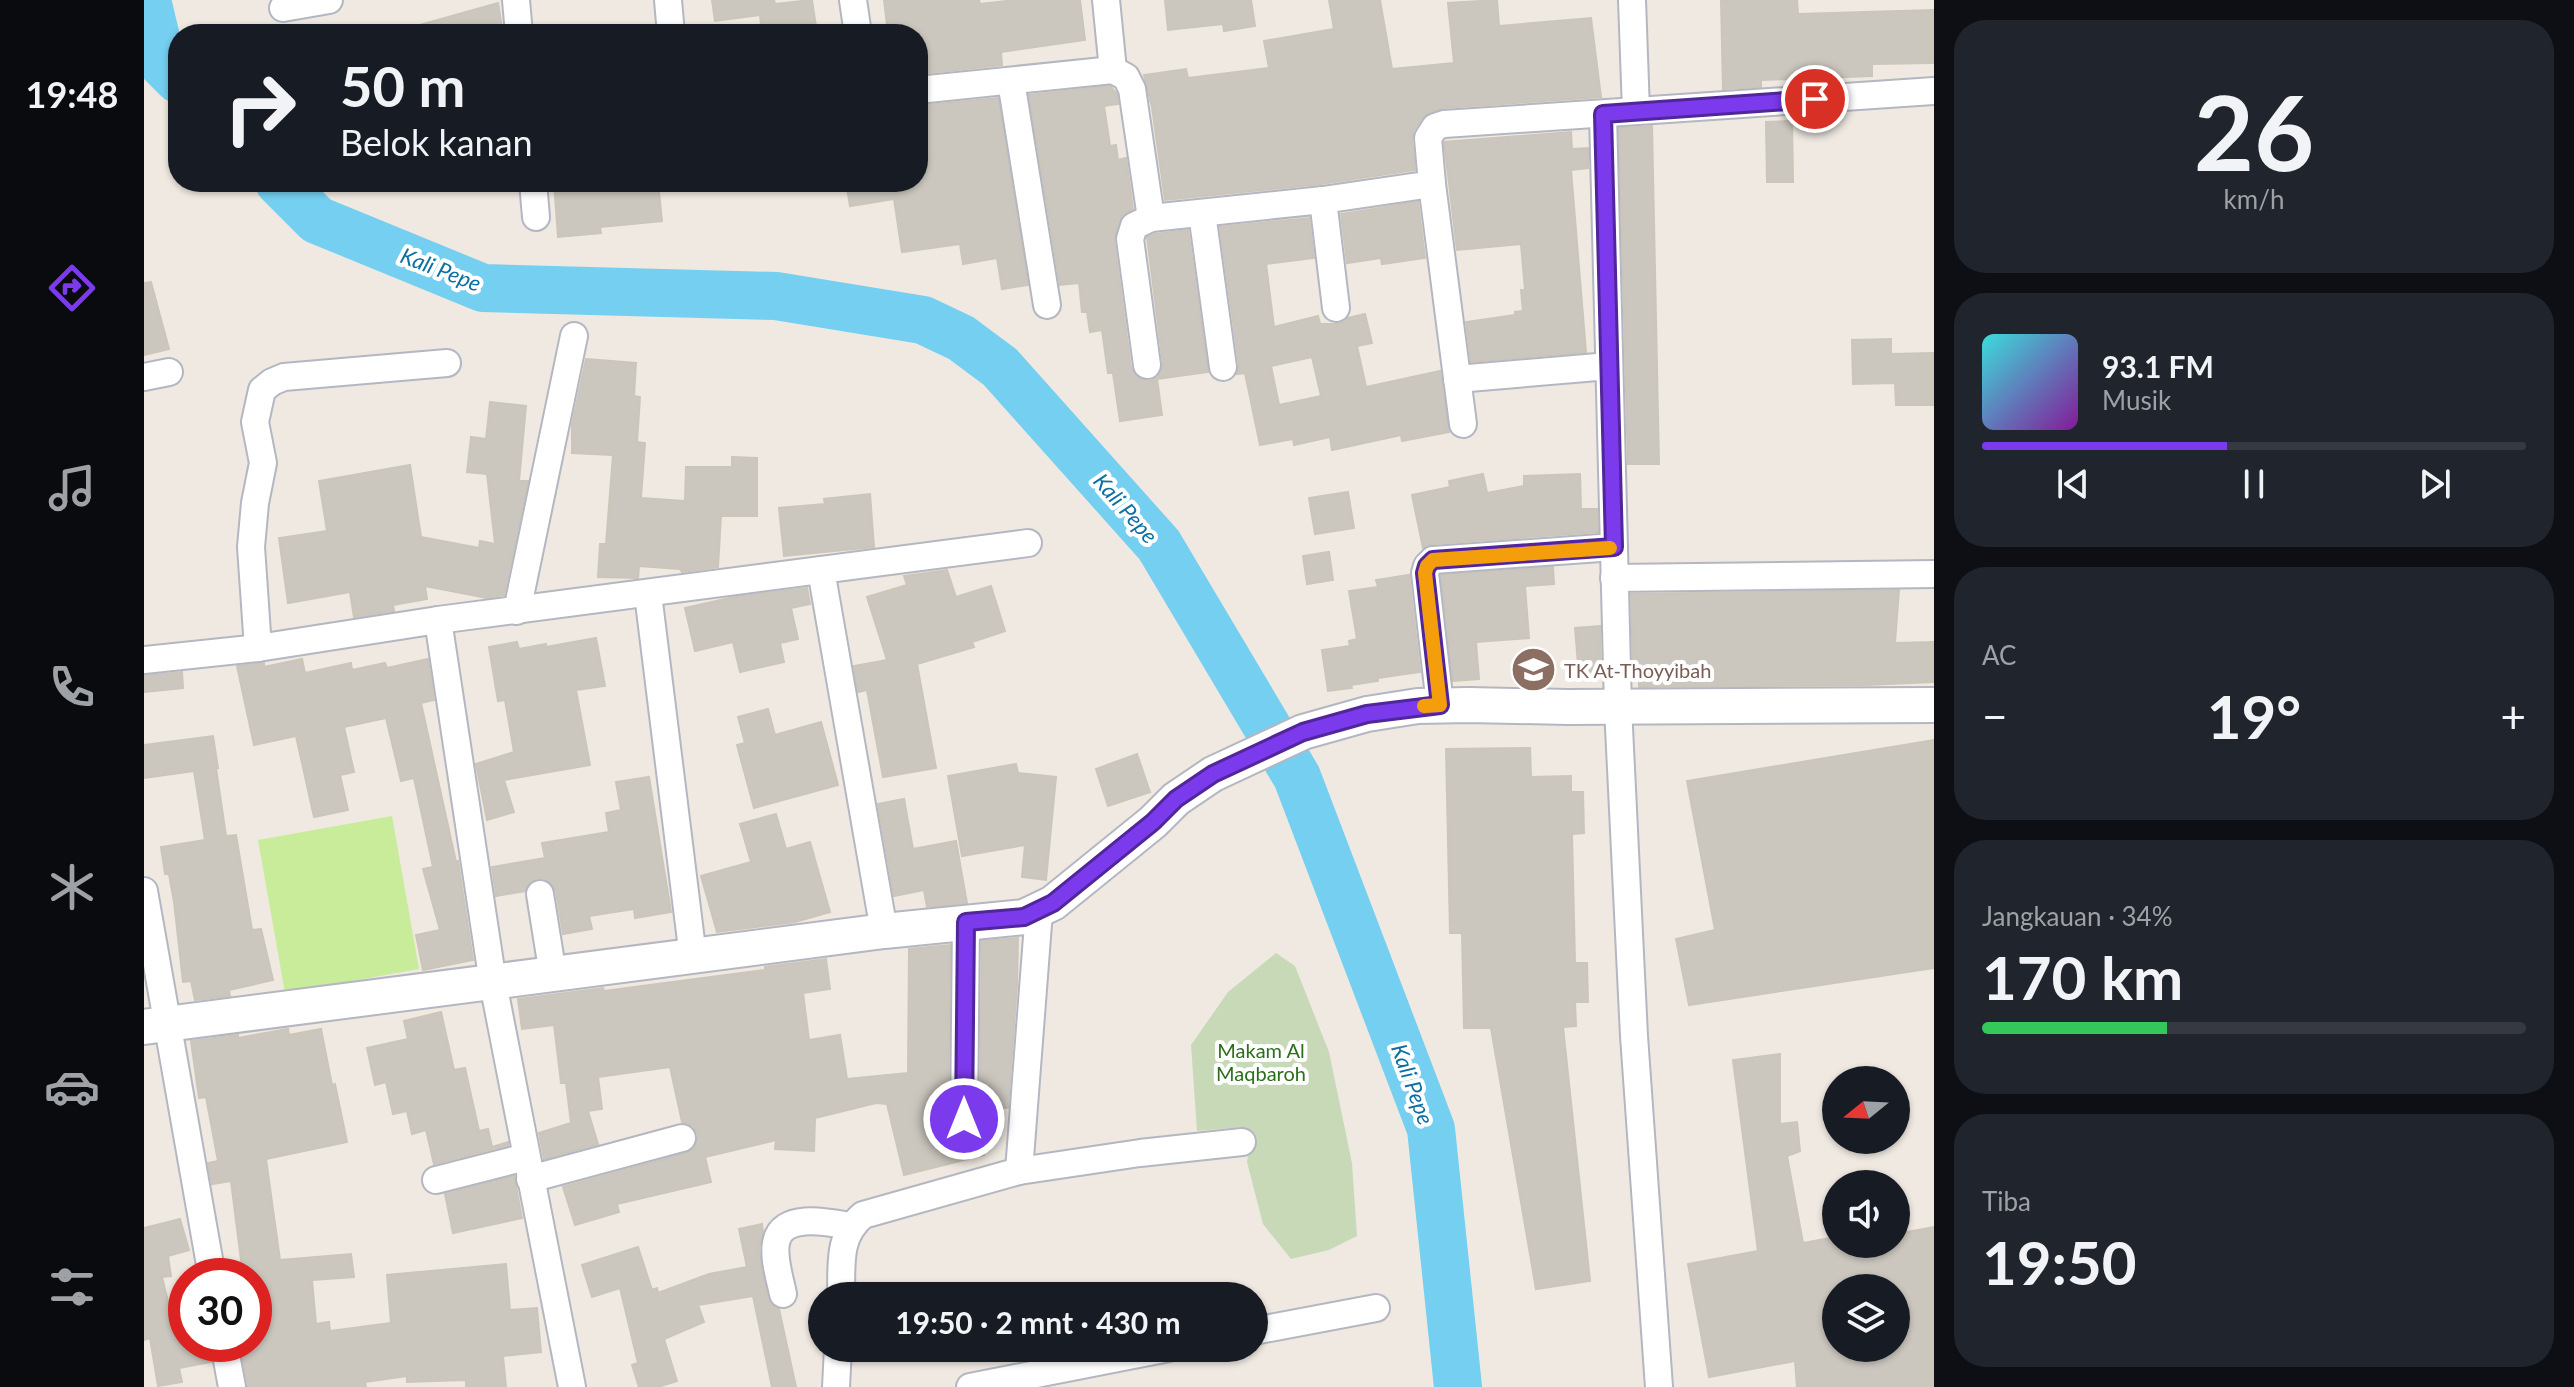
<!DOCTYPE html>
<html lang="id">
<head>
<meta charset="utf-8">
<style>
	body { margin:0; font-family:Lato,sans-serif; background:#20242c; color:#f1f3f6; height:100vh; display:flex; flex-direction:column; font-size:30px; white-space:nowrap }
	* { box-sizing:border-box; margin:0 }
	p { font-size:26px; color:#9ea1a6 }
	.icon { flex:none; width:44px; height:44px; fill:none; stroke:currentColor; stroke-width:2; stroke-linecap:round; stroke-linejoin:round }
	.map { position:relative; flex:1; overflow:hidden }
	.side { display:flex; flex-direction:column; gap:20px; padding:20px; background:#0d0f14; width:640px }
	.side>* { flex:none }
	.hud { position:absolute; left:24px; top:24px; width:760px; height:168px; border-radius:32px; box-shadow:0 2px 6px #0004; background:#171b24; color:#f1f3f6; overflow:hidden }
	.needle { width:52px; rotate:252deg }
	.buttons { position:absolute; left:1678px; top:1066px; display:grid; gap:16px }
	.buttons a { display:grid; place-items:center; width:88px; height:88px; border-radius:50%; background:#171b24; box-shadow:0 2px 6px #0004; font-size:40px }
	.speed { position:absolute; left:24px; top:1258px; display:flex; gap:16px; font-size:40px; font-weight:700; text-align:center }
	.speed>* { display:grid; place-content:center; width:104px; height:104px; border-radius:50%; background:#171b24; box-shadow:0 2px 6px #0004; line-height:1 }
	.speed .limit { border:12px solid #d22; background:#fff; color:#111 }
	.pin { position:absolute; display:grid; place-items:center; width:68px; height:68px; color:#fff; margin:-34px; border:4px solid #fff; border-radius:50%; box-shadow:0 2px 8px #0007 }
	.me { position:absolute; width:88px; margin:-44px; rotate:0deg; stroke-linejoin:round; filter:drop-shadow(0 0 6px #0008) }
	.turn { display:flex; align-items:center; gap:28px; height:168px; padding:0 40px; font-size:36px }
	.turn .icon { width:104px; height:104px; stroke-width:2.5 }
	.turn b { display:block; font-size:56px; line-height:68px }
	.big { font-size:60px; font-weight:700; line-height:1.1 }
	.side .card { flex:1; display:flex; flex-direction:column; justify-content:center; gap:12px; min-width:0; padding:0 28px; border-radius:32px; background:#20242c }
	.side .dial { align-items:center; gap:0 }
	.dial b { font-size:104px; line-height:1 }
	.song { display:flex; align-items:center; gap:24px }
	.cover { width:96px; height:96px; border-radius:12px; background:linear-gradient(135deg,hsl(180 70% 55%),hsl(290 70% 35%)) }
	.played { height:8px; border-radius:4px; background:linear-gradient(90deg,#7c3aed 45%,#363941 45%) }
	.keys { display:flex; justify-content:space-around; direction:ltr }
	.heat { display:flex; justify-content:space-between; align-items:center; font-size:44px; direction:ltr }
	.charge { height:12px; border-radius:6px; background:linear-gradient(90deg,#34c759 34%,#363941 0) }
	.trip { position:absolute; left:664px; top:1282px; width:460px; height:80px; border-radius:40px; background:#171b24; box-shadow:0 2px 6px #0004; font-weight:700; line-height:80px; text-align:center }
	main { display:flex; flex:1; min-height:0 }
	.tabs { display:flex; flex-direction:column; width:144px; justify-content:space-around; align-items:center; background:#090b0e; color:#9ea1a6 }
	.tabs .icon { width:56px; height:56px }
	.tabs .on { color:#7c3aed }
	.tabs b { font-size:36px; color:#f1f3f6 }
	.map>svg:first-child { display:block }
</style>
</head>
<body>
<main>
<nav class="tabs">
<b>19:48</b>
<svg class="icon on" aria-label="directions" viewBox="0 0 24 24"><path d="M12 3l9 9-9 9-9-9zM9 14v-3h6M13 9l2 2-2 2"/></svg>
<svg class="icon" aria-label="music" viewBox="0 0 24 24"><path d="M9 18V5l10-2v13"/><circle cx="6" cy="18" r="3"/><circle cx="16" cy="16" r="3"/></svg>
<svg class="icon" aria-label="phone" viewBox="0 0 24 24"><path d="M5 4h4l2 5-3 2q2 4 5 5l2-3 5 2v4C11 20 4 13 5 4z"/></svg>
<svg class="icon" aria-label="climate" viewBox="0 0 24 24"><path d="M12 3v18M4 7l16 10M4 17L20 7"/></svg>
<svg class="icon" aria-label="car" viewBox="0 0 24 24"><path d="M5 17H2v-5l4-1 3-4h7l3 4 3 1v5h-3M9 17h6M6 11h13"/><circle cx="7" cy="17" r="2"/><circle cx="17" cy="17" r="2"/></svg>
<svg class="icon" aria-label="filters" viewBox="0 0 24 24"><path d="M4 7h16M4 17h16"/><circle cx="9" cy="7" r="2"/><circle cx="15" cy="17" r="2"/></svg>
</nav>
<div class="map">
<svg width="1790" height="1387" viewBox="0 0 1790 1387">
	<rect width="100%" height="100%" fill="#efe9e1"/>
	<!-- cemetery -->
	<polygon fill="#c8d9b8" points="1132,953 1151,966 1185,1052 1208,1163 1213,1236 1185,1250 1147,1259 1119,1224 1103,1162 1107,1137 1098,1127 1053,1131 1047,1045 1084,992"/>
	<!-- pitch -->
	<polygon fill="#c9ec9a" points="248,816 275,969 141,993 114,840"/>
	<g fill="none" stroke-linecap="round" stroke-linejoin="round">
		<!-- river -->
		<g stroke="#75cff0" stroke-width="48">
			<polyline points="3,0 18,63 34,79"/>
			<polyline points="135,182 173,220 339,288 632,296 779,320 817,338 856,367 1015,545 1153,777 1287,1129 1314,1387"/>
		</g>
	</g>
	<!-- building -->
	<g fill="#cbc7bf" stroke="#cbc5ba" stroke-width="2" fill-rule="evenodd">
		<polygon points="568,0 630,0 631,4 668,0 673,33 618,34 616,15 571,21"/>
		<polygon points="740,0 835,0 836,4 871,0 936,0 941,40 857,52 858,65 774,74 774,34 750,34 749,24 743,25"/>
		<polygon points="1021,0 1107,0 1111,26 1080,31 1079,24 1024,30"/>
		<polygon points="1185,0 1236,0 1248,69 1310,63 1304,3 1353,0 1355,26 1447,18 1457,97 1299,108 1286,112 1278,118 1270,130 1268,139 1271,170 1177,184 1021,200 1008,107 1000,75 1042,69 1044,78 1125,68 1120,41 1190,29"/>
		<polygon points="1577,0 1653,0 1654,14 1790,10 1790,63 1728,64 1728,76 1617,80 1617,87 1579,89"/>
		<polygon points="354,3 359,34 266,34 265,28"/>
		<polygon points="966,86 973,94 974,104 960,106 966,146 972,145 974,160 982,158 989,209 978,216 970,240 987,368 996,379 1006,381 1017,372 1019,364 1003,237 1011,234 1044,230 1064,372 1013,379 1018,415 976,421 969,373 964,373 958,330 946,332 943,312 938,312 935,283 916,285 885,95"/>
		<polygon points="854,98 884,285 858,289 853,258 819,264 816,244 758,252 750,199 706,206 702,182 774,182 774,106"/>
		<polygon points="1648,121 1649,182 1623,182 1622,122"/>
		<polygon points="1508,126 1515,464 1484,464 1475,128"/>
		<polygon points="1427,132 1428,149 1444,148 1444,168 1427,170 1442,352 1327,362 1322,322 1371,315 1371,312 1379,311 1377,290 1381,290 1377,244 1313,250 1300,142"/>
		<polygon points="410,182 514,182 518,221 456,227 457,233 414,237"/>
		<polygon points="1274,202 1281,258 1238,264 1237,258 1203,263 1197,214"/>
		<path d="M1165 218 1170 258 1122 264 1130 327 1174 316 1176 324H1195L1204 318 1221 314 1228 343 1213 346 1222 387 1296 371 1305 432 1258 441 1257 435 1188 450 1186 437 1150 445 1149 439 1116 445 1101 373 1093 374 1095 365 1076 227ZM1168 357 1177 396 1135 405 1127 366Z"/>
		<polygon points="7,282 25,349 0,355 0,283"/>
		<polygon points="1747,339 1747,354 1790,353 1790,405 1752,405 1751,383 1709,384 1708,340"/>
		<polygon points="442,359 492,363 490,396 496,397 493,442 501,443 497,498 541,501 542,467 588,467 588,457 613,458 613,516 577,516 574,567 538,572 536,569 495,566 494,578 454,577 456,544 462,544 469,455 428,453 428,425"/>
		<polygon points="346,402 382,406 375,481 384,481 360,595 343,598 281,586 283,599 249,605 250,611 210,617 206,592 144,603 135,538 183,531 175,481 266,465 277,537 335,548 336,541 351,544 343,474 323,472 327,437 342,439"/>
		<polygon points="1339,474 1343,493 1380,486 1380,476 1436,474 1437,509 1453,509 1454,532 1288,544 1279,548 1268,495 1306,487 1305,481"/>
		<polygon points="1204,492 1210,528 1171,534 1165,498"/>
		<polygon points="726,494 730,547 640,556 635,508 681,504 680,499"/>
		<polygon points="1185,552 1189,580 1163,584 1159,556"/>
		<polygon points="1409,567 1410,584 1381,586 1385,638 1332,642 1335,679 1309,681 1297,575"/>
		<polygon points="803,570 812,597 847,586 861,631 828,642 830,647 773,664 792,768 739,777 723,690 714,692 710,666 743,660 723,597 763,585 760,576"/>
		<polygon points="1265,575 1276,672 1234,678 1234,681 1207,685 1208,688 1184,691 1178,650 1206,646 1205,641 1213,639 1205,591 1234,587 1232,580"/>
		<polygon points="663,588 666,604 647,608 654,639 636,643 640,662 596,672 589,642 551,651 541,608 590,597"/>
		<polygon points="1755,590 1751,643 1790,642 1790,682 1722,685 1495,687 1495,672 1489,672 1487,594"/>
		<polygon points="1456,626 1457,674 1435,676 1431,628"/>
		<polygon points="452,638 461,686 432,690 446,765 360,780 370,812 343,820 332,764 370,752 361,700 354,701 345,647 373,642 375,649 402,644 402,647"/>
		<polygon points="158,659 161,673 207,663 208,670 241,663 243,668 284,659 290,700 277,703 312,862 314,861 329,960 279,970 272,935 296,930 279,869 289,867 270,778 257,781 242,718 200,727 210,772 196,775 204,810 170,817 152,736 110,745 93,666 120,663 120,667"/>
		<polygon points="38,672 39,688 0,692 0,676"/>
		<polygon points="624,709 631,735 677,722 694,785 610,808 593,745 601,743 594,717"/>
		<polygon points="69,736 74,768 72,768 82,836 92,835 108,930 117,929 129,980 85,990 86,996 51,1000 47,981 39,982 30,902 25,874 21,874 17,847 61,840 50,771 0,778 0,745"/>
		<polygon points="1790,740 1790,968 1545,1005 1532,939 1571,930 1543,781"/>
		<polygon points="1386,748 1387,777 1427,776 1427,792 1439,792 1440,833 1428,834 1431,963 1443,963 1444,1002 1431,1002 1432,1026 1419,1027 1446,1281 1392,1289 1347,1028 1320,1028 1318,933 1306,933 1302,749"/>
		<polygon points="993,754 1006,792 964,806 952,769"/>
		<polygon points="872,764 874,773 912,777 902,880 878,877 881,845 818,856 804,776"/>
		<polygon points="505,777 527,912 491,918 490,909 445,916 448,929 419,934 412,891 402,879 394,878 387,881 381,891 352,896 348,867 401,858 398,843 465,832 462,813 477,810 472,782"/>
		<polygon points="760,799 769,849 812,841 823,903 783,907 780,890 750,896 734,804"/>
		<polygon points="632,814 642,849 666,842 686,912 651,922 573,932 557,876 607,862 596,824"/>
		<polygon points="874,938 873,985 864,1108 836,1108 838,941"/>
		<polygon points="806,945 804,1120 807,1127 813,1133 821,1135 833,1128 840,1155 760,1175 743,1104 732,1103 671,1118 670,1151 631,1149 632,1140 561,1157 567,1182 473,1204 475,1212 431,1225 419,1187 542,1153 550,1149 554,1135 549,1126 538,1122 526,1067 454,1077 458,1109 444,1111 454,1144 400,1159 395,1133 427,1123 422,1083 417,1083 410,1025 378,1029 374,999 459,988 460,991 621,970 621,967 682,959 686,989 659,993 665,1040 696,1035 703,1079 764,1073 765,949"/>
		<polygon points="297,1012 310,1070 321,1068 335,1131 344,1129 348,1147 364,1142 364,1145 290,1164 282,1130 268,1134 263,1111 249,1114 242,1082 231,1085 223,1048 264,1039 260,1021"/>
		<polygon points="144,1029 145,1035 177,1029 188,1085 191,1084 203,1142 122,1159 136,1260 207,1254 210,1277 168,1280 172,1324 185,1322 186,1331 247,1323 243,1275 362,1264 366,1310 393,1308 397,1352 359,1356 362,1387 322,1387 322,1380 263,1382 263,1376 221,1382 222,1387 104,1387 96,1344 110,1344 110,1276 99,1276 87,1181 68,1184 64,1163 74,1161 62,1097 55,1098 47,1041 94,1035 94,1038"/>
		<path d="M1636 1054V1124L1653 1122 1656 1151 1643 1156 1659 1243 1692 1237V1244H1752V1234L1790 1227V1387H1653L1651 1361 1565 1377 1544 1264 1614 1251 1589 1060ZM1692 1288H1752V1348H1692Z"/>
		<polygon points="370,1176 378,1218 309,1233 301,1194"/>
		<polygon points="36,1219 45,1250 24,1256 27,1276 18,1277 34,1342 64,1344 67,1362 35,1368 38,1382 14,1386 6,1338 0,1340 0,1228"/>
		<polygon points="618,1224 619,1232 615,1249 618,1272 624,1298 628,1305 635,1309 652,1387 628,1387 609,1296 554,1305 560,1322 520,1339 533,1381 514,1387 495,1387 488,1365 494,1363 476,1288 448,1297 438,1265 494,1247 508,1290 513,1288 514,1293 565,1274 603,1267 595,1229"/>
	</g>
	<g fill="none" stroke-linecap="round" stroke-linejoin="round">
		<defs>
			<g id="minor">
				<polyline points="372,0 375,34"/>
				<polyline points="524,0 527,34"/>
				<polyline points="709,0 714,34"/>
				<polyline points="962,0 969,70"/>
				<polyline points="1488,0 1492,111"/>
				<polyline points="139,8 185,0"/>
				<polyline points="867,81 903,305"/>
				<polyline points="774,90 969,70 982,77 988,89 1007,218 1179,200 1288,184 1284,138 1291,127 1300,124 1790,91"/>
				<polyline points="1459,114 1474,707 1490,1036 1515,1387"/>
				<polyline points="389,182 392,217"/>
				<polyline points="1288,184 1319,424"/>
				<polyline points="1179,200 1192,308"/>
				<polyline points="1058,213 1079,367"/>
				<polyline points="1003,365 986,239 990,226 1007,218"/>
				<polyline points="0,377 25,372"/>
				<polyline points="1313,379 1465,366"/>
				<polyline points="677,570 740,931"/>
				<polyline points="1470,578 1790,574"/>
				<polyline points="504,594 549,957"/>
				<polyline points="373,611 430,336"/>
				<polyline points="294,620 349,983 428,1387"/>
				<polyline points="114,648 107,547 111,503 119,463 111,422 118,390 128,382 140,377 303,363"/>
				<polyline points="0,660 114,648 294,620 884,543"/>
				<polyline points="1296,705 1281,573 1283,566 1289,560 1470,547"/>
				<polyline points="0,891 68,1276"/>
				<polyline points="396,894 409,975"/>
				<polyline points="820,1119 822,922"/>
				<polyline points="875,1171 996,1153 1098,1142"/>
				<polyline points="386,1179 538,1138"/>
				<polyline points="292,1180 382,1157"/>
				<path d="M639 1294C636 1279 629 1258 632 1243 637 1212 684 1222 705 1226"/>
				<path d="M697 1296C698 1265 693 1237 719 1215L875 1171 895 911"/>
				<polyline points="1110,1331 1232,1308"/>
				<polyline points="80,1344 88,1387"/>
				<polyline points="692,1387 694,1348"/>
				<polyline points="826,1387 1025,1348"/>
			</g>
			<polyline id="tertiary" points="0,1027 740,931 880,917 909,903 1009,822 1032,799 1069,774 1159,732 1223,714 1274,706 1325,705 1424,707 1790,705"/>
		</defs>
		<!-- minor casing -->
		<use href="#minor" stroke="#b4b7c1" stroke-width="30"/>
		<!-- tertiary casing -->
		<use href="#tertiary" stroke="#b4b7c1" stroke-width="38"/>
		<!-- minor -->
		<use href="#minor" stroke="#fff" stroke-width="26"/>
		<!-- tertiary -->
		<use href="#tertiary" stroke="#fff" stroke-width="34"/>
	</g>
	<g fill="none" stroke-linecap="round" stroke-linejoin="round">
		<defs>
			<polyline id="route" points="820,1119 822,922 880,917 909,903 1009,822 1032,799 1069,774 1159,732 1223,714 1296,705 1281,573 1283,566 1289,560 1470,547 1459,114 1671,99"/>
		</defs>
		<!-- route casing -->
		<use href="#route" stroke="#51269a" stroke-width="20"/>
		<!-- route -->
		<use href="#route" stroke="#7c3aed" stroke-width="14"/>
		<!-- slow -->
		<polyline stroke="#f59e0b" stroke-width="14" points="1280,706 1296,705 1281,573 1283,566 1289,560 1466,548"/>
	</g>
	<!-- icons -->
	<defs>
		<symbol id="school-disc" viewBox="-11 -11 22 22"><circle r="9.5" fill="#8d6e63" stroke="#fff"/><path d="M0-5L7-2L0 1L-7-2ZM-4 1L0 2.5L4 1V4Q0 6-4 4Z" fill="#fff"/></symbol>
	</defs>
	<g fill-rule="evenodd">
		<use href="#school-disc" x="1364" y="644" width="51" height="51"/>
	</g>
	<g text-anchor="middle" dominant-baseline="central" stroke-width="8" stroke-linejoin="round" paint-order="stroke">
		<!-- education labels -->
		<g font-size="20" fill="#785e54" stroke="#fff" text-anchor="start">
			<text x="1420" y="670">TK At-Thoyyibah</text>
		</g>
		<!-- park labels -->
		<g font-size="20" fill="#2c6e1b" stroke="#fff">
			<text x="1117" y="1050">Makam Al<tspan x="1117" dy="23">Maqbaroh</tspan></text>
		</g>
		<!-- water labels -->
		<g font-size="22" font-style="italic" fill="#0d6fa3" stroke="#fff">
			<text transform="translate(297 269) rotate(21)">Kali Pepe</text>
			<text transform="translate(982 508) rotate(49)">Kali Pepe</text>
			<text transform="translate(1269 1084) rotate(70)">Kali Pepe</text>
		</g>
	</g>
</svg>
<div class="buttons">
<a><svg class="needle" viewBox="-14 -14 28 28"><path d="M0-13l5 13h-10z" fill="#e53935"/><path d="M0 13l5-13h-10z" fill="#9ea1a6"/></svg></a>
<a><svg class="icon" aria-label="sound" viewBox="0 0 24 24"><path d="M4 9h4l5-4v14l-5-4H4zM17 9q2 3 0 6"/></svg></a>
<a><svg class="icon" aria-label="layers" viewBox="0 0 24 24"><path d="M12 4l9 5-9 5-9-5zM3 14l9 5 9-5"/></svg></a>
</div>
<div class="speed"><div class="limit">30</div></div>
<div class="pin" style="left:1671px;top:99px;background:#d93025"><svg class="icon" aria-label="arrive" viewBox="0 0 24 24"><path d="M6 21V4h12l-3 4 3 4H6"/></svg></div>
<svg class="me" style="left:820px;top:1119px" viewBox="-20 -20 40 40"><circle r="17" fill="#7c3aed" stroke="#fff" stroke-width="3"/><path d="M0-11L8 9 0 5-8 9z" fill="#fff"/></svg>
<div class="trip">19:50 · 2 mnt · 430 m</div>
<div class="hud">
<div class="turn"><svg class="icon" aria-label="right" viewBox="0 0 24 24"><path d="M7 20v-9h11M14 6l5 5-5 5"/></svg><div><b>50 m</b>Belok kanan</div></div>
</div>
</div>
<section class="side">
<div class="card dial"><b>26</b><p>km/h</p></div>
<div class="card">
<div class="song"><i class="cover"></i><div><b>93.1 FM</b><p>Musik</p></div></div>
<div class="played"></div>
<div class="keys"><svg class="icon" aria-label="previous" viewBox="0 0 24 24"><path d="M18 5L8 12l10 7zM5 5v14"/></svg><svg class="icon" aria-label="pause" viewBox="0 0 24 24"><path d="M8 5v14M16 5v14"/></svg><svg class="icon" aria-label="next" viewBox="0 0 24 24"><path d="M6 5l10 7-10 7zM19 5v14"/></svg></div>
</div>
<div class="card"><p>AC</p>
<div class="heat"><a>−</a><b class="big">19°</b><a>+</a></div>
</div>
<div class="card"><p>Jangkauan · 34%</p><b class="big">170 km</b><div class="charge"></div></div>
<div class="card"><p>Tiba</p><b class="big">19:50</b></div>
</section>
</main>
</body>
</html>
